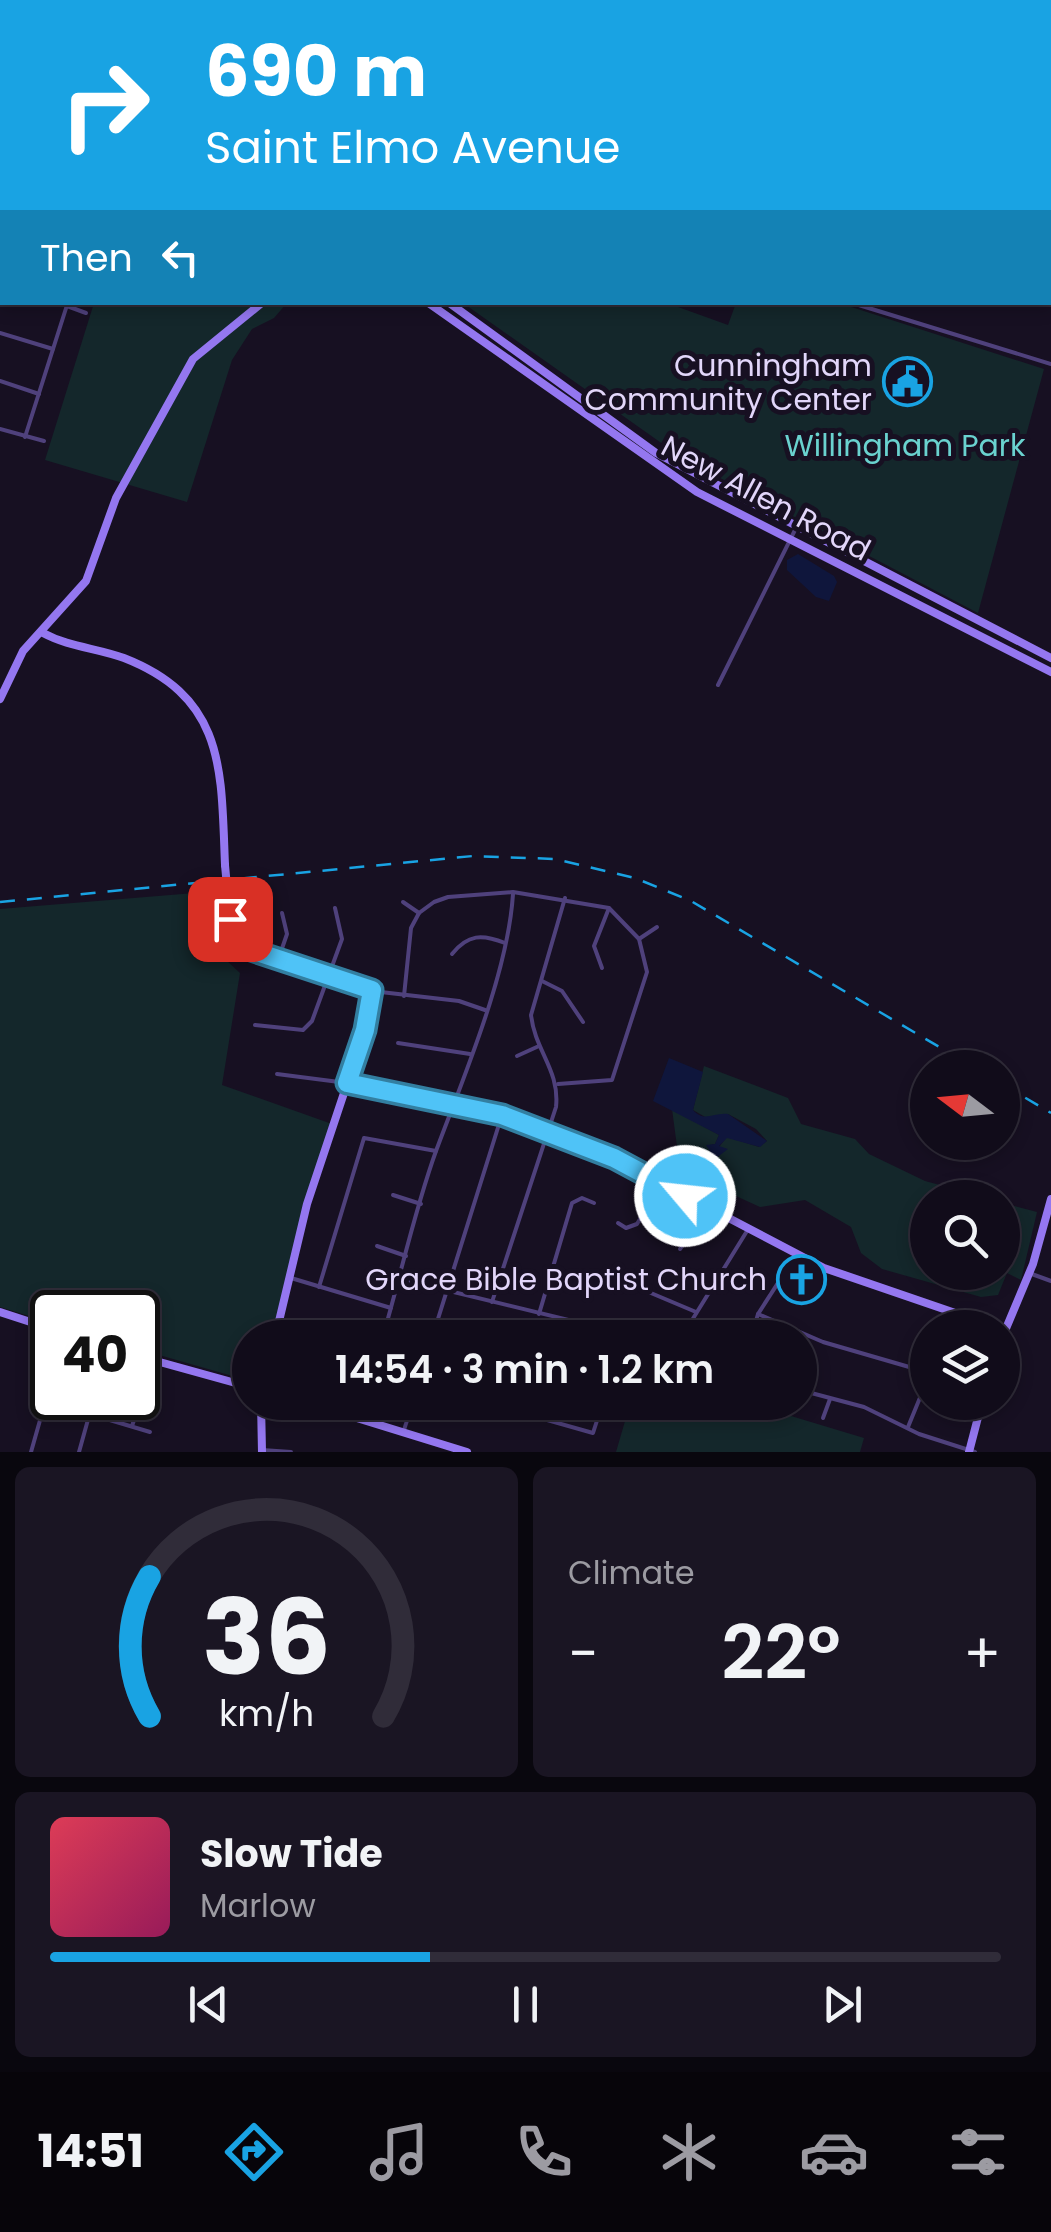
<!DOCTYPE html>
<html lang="en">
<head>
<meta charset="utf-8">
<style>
	body { margin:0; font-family:Poppins,sans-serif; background:#1a1523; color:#f1f3f6; height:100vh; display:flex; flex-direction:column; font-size:38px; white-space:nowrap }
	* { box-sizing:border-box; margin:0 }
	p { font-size:32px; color:#9c9ba2 }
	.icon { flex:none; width:55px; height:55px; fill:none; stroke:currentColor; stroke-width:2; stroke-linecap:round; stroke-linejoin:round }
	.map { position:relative; height:1452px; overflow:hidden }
	.side { display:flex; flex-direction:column; gap:15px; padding:15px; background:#09070e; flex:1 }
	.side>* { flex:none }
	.guide { position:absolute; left:0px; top:0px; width:1052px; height:305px; box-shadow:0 5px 15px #0003,0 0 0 2px #302c39; background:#19a3e3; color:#fff; overflow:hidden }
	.needle { width:65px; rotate:286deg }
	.fabs { position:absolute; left:910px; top:1050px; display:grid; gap:20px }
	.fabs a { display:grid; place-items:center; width:110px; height:110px; border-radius:50%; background:#110c1a; box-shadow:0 5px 15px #0003,0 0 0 2px #302c39; font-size:50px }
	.speed { position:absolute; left:30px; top:1290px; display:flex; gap:20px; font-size:50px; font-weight:700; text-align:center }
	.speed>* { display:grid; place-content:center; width:130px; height:130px; border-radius:50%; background:#110c1a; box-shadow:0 5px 15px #0003,0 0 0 2px #302c39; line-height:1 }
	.speed .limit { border:5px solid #111; border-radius:15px; background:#fff; color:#111 }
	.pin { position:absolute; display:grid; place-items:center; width:85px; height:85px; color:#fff; margin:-42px; border-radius:20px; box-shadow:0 5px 15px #0006 }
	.me { position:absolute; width:110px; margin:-55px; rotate:298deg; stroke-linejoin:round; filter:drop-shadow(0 0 8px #0008) }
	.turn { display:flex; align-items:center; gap:35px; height:210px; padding:0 40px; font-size:45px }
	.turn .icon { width:130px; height:130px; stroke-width:2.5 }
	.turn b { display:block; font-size:70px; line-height:85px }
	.then { display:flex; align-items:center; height:95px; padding:0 40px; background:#0003; gap:20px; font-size:38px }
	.big { font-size:75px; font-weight:600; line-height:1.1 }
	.side .widget { flex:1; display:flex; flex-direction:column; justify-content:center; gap:15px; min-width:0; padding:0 35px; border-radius:15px; background:#1a1523 }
	.side .dial { align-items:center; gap:0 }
	.dial svg { height:260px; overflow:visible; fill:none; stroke:#302c39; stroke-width:7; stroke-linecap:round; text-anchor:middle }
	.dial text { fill:#f1f3f6; stroke:none }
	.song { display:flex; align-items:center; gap:30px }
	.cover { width:120px; height:120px; border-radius:15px; background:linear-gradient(135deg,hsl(350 70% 55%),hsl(330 70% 35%)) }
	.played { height:10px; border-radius:5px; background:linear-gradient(90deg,#19a3e3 40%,#302c39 40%) }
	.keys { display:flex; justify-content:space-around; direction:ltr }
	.heat { display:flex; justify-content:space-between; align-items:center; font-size:55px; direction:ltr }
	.side .tiles { flex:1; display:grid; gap:15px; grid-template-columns:1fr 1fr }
	.widget:last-child { grid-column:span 2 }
	.trip { position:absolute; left:232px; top:1320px; width:585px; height:100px; border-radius:50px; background:#110c1a; box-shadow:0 5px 15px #0003,0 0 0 2px #302c39; font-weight:600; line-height:100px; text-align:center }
	.menu { display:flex; height:160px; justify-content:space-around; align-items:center; background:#07050a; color:#9c9ba2 }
	.menu .icon { width:70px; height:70px }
	.menu .on { color:#19a3e3 }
	.menu b { font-size:45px; color:#f1f3f6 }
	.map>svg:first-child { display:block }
</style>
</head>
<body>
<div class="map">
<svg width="1051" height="1452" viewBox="0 0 1051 1452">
	<rect width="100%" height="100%" fill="#171022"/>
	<!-- green -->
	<g fill="#14272b">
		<polygon points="222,0 631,0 220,2"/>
		<polygon points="94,303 287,303 274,318 252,329 232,360 187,502 45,460"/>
		<polygon points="463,303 667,303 728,325 736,303 839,303 1044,369 978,613 684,459"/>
		<polygon points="219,891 213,948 240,973 222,1085 332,1124 273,1337 250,1338 250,1381 138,1349 138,1312 52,1312 52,1323 0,1307 0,909"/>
		<polygon points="704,1066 788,1098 801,1124 855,1139 869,1154 925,1181 984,1197 928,1198 928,1272 1002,1272 1003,1203 1037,1212 1021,1280 1007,1273 998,1295 981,1297 882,1269 861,1253 851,1227 805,1200 760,1207 725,1191 678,1154 672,1109 719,1135 715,1144 706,1146 726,1149 719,1147 727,1137 759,1147 767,1141 756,1129 728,1114 707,1118 693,1110"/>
		<polygon points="748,1403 864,1438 860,1452 616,1452 630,1404 665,1411"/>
	</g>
	<!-- water -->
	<g fill="#0f163c">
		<polygon points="798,554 834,576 837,582 829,601 816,597 787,570 787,560"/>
		<path d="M669 1058 703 1072 693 1110C704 1123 714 1112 728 1114L767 1141 760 1147 727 1138 719 1146 728 1149 715 1159 706 1145 715 1144 719 1135 653 1101Z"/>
	</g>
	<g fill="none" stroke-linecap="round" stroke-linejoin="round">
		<!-- street -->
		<g stroke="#4f417c" stroke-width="4">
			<polyline points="38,0 42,2"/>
			<polyline points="105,0 107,2"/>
			<polyline points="937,0 938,2"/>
			<polyline points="997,0 998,2"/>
			<polyline points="77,2 79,0"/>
			<polyline points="814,2 814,0"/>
			<polyline points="0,40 2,41"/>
			<polyline points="1050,74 1051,74"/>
			<polyline points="0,93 2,94"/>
			<polyline points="1050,235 1051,234"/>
			<polyline points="849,302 1051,364"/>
			<polyline points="67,306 86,313"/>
			<polyline points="0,333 53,349"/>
			<polyline points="0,381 39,394"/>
			<polyline points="0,429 44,441"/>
			<polyline points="25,437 68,302"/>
			<polyline points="718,685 796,528"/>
			<polyline points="403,902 419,913"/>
			<polyline points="639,939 657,927"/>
			<path d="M452 954C468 934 482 934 505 943"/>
			<polyline points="278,960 287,934 282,913"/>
			<polyline points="602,968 594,946 609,908"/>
			<polyline points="542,981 562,991 583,1022"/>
			<polyline points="372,991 459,1001 485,1010"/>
			<polyline points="404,996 411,928 419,913 434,902 448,897 513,892 609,908 639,939 647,972 612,1080 558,1084"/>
			<polyline points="255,1025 303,1030 312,1021 342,939 335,908"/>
			<polyline points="398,1043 470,1054"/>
			<polyline points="517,1056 539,1046"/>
			<polyline points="277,1074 347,1083"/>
			<polyline points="393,1195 421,1204"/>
			<polyline points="618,1223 626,1228 637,1224 661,1184"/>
			<polyline points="377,1246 406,1256"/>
			<polyline points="680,1249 709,1208"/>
			<polyline points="601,1272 696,1312"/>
			<polyline points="1029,1273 1051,1281"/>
			<polyline points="291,1278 391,1308"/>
			<polyline points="400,1279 622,1333 624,1338"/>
			<polyline points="319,1287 364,1138 436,1151"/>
			<path d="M492 1302 556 1107C560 1070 535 1051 531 1015L565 898"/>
			<polyline points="539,1314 572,1203 582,1198 594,1203"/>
			<polyline points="758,1314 823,1342 923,1371 926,1383 908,1427"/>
			<path d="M385 1329C402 1270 415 1209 436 1151 464 1076 508 973 513 894"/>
			<polyline points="432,1338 501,1118"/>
			<polyline points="681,1338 747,1231"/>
			<polyline points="751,1338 758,1314 796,1255"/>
			<polyline points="800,1390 864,1407 919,1434 975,1452"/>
			<polyline points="46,1401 150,1432"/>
			<polyline points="483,1402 593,1433 603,1402"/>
			<polyline points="657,1408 659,1402"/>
			<polyline points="823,1418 830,1399"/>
			<polyline points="132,1426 139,1405"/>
			<polyline points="403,1433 413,1402"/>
			<polyline points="262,1450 291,1452"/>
			<polyline points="31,1452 52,1378"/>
			<polyline points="79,1452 94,1398"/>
		</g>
		<!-- secondary -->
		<g stroke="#9477f0" stroke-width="8">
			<polyline points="153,0 156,2"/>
			<polyline points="172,0 175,2"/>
			<polyline points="10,2 12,0"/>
			<polyline points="673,2 680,0"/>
			<polyline points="0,4 2,0"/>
			<polyline points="0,20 2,15"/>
			<polyline points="0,144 2,145"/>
			<polyline points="427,302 697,492 1051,672"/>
			<polyline points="448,302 656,453 1051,658"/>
			<path d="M43 633C69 647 97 648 124 658 226 698 221 770 225 865"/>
			<polyline points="0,699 23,651 86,581 116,498 193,359 263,302"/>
			<polyline points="228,898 233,929 251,950 372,991 365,1030 307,1204 275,1338"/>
			<polyline points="347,1083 458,1104 547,1131 614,1158 824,1268 999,1328"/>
			<polyline points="0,1312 52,1329"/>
			<polyline points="1002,1338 1033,1264 1051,1199"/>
			<polyline points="138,1356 250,1387"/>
			<polyline points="261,1402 262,1452"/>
			<polyline points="305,1402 467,1452"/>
			<polyline points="969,1452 982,1402"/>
		</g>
		<!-- rail -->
		<g stroke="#19a3e3" stroke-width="2.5" stroke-dasharray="15 12" stroke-linecap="butt">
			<polyline points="0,902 473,856 555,859 635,878 691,901 975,1068"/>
			<polyline points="1002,1084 1051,1113"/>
		</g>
		<!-- secondary-bridge -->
		<polyline stroke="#9477f0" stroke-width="8" points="225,865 228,898"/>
	</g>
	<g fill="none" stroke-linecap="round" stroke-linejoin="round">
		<defs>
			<polyline id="route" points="230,919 238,938 251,950 372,990 365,1030 347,1083 502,1115 614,1158 685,1196"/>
		</defs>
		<!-- route casing -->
		<use href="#route" stroke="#337fa1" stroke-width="25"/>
		<!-- route -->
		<use href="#route" stroke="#4fc3f7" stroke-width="18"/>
	</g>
	<!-- icons -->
	<defs>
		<symbol id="civic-ring" viewBox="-11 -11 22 22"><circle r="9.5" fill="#171022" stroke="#19a3e3" stroke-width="1.5"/><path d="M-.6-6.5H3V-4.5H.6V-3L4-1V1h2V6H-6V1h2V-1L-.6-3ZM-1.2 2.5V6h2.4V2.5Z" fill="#19a3e3"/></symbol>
		<symbol id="church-ring" viewBox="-11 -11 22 22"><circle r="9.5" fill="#171022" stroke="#19a3e3" stroke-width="1.5"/><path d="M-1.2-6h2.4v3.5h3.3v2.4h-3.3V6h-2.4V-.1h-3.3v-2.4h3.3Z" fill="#19a3e3"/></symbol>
	</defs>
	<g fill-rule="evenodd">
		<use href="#civic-ring" x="880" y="354" width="55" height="55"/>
		<use href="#church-ring" x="774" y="1252" width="55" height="55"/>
	</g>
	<g text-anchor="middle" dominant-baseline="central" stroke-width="10" stroke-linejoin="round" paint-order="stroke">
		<!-- poi labels -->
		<g font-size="30" fill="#e2d6fa" stroke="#171022" text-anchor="end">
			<text x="872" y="365">Cunningham<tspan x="872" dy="34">Community Center</tspan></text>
			<text x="767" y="1279">Grace Bible Baptist Church</text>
		</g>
		<!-- park labels -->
		<g font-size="30" fill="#6ad2cf" stroke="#171022">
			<text x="905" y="445">Willingham Park</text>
		</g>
		<!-- street labels -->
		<g font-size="30" fill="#e2d6fa" stroke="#171022">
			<text transform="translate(766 498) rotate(28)">New Allen Road</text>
		</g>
	</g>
</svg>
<div class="fabs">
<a><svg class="needle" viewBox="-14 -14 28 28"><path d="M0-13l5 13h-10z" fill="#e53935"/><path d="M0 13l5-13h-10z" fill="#9c9ba2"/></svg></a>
<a><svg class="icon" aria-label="search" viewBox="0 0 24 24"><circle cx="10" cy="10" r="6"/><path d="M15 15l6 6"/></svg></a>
<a><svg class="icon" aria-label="layers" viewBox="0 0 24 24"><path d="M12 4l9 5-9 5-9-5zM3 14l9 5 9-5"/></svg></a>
</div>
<div class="speed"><div class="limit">40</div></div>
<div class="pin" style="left:230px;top:919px;background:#d93025"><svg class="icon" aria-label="arrive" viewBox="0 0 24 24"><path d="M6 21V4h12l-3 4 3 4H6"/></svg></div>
<svg class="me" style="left:685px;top:1196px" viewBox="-20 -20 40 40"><circle r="17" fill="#4fc3f7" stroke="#fff" stroke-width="3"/><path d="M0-11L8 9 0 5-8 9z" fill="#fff"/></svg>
<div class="trip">14:54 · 3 min · 1.2 km</div>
<div class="guide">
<div class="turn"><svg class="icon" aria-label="right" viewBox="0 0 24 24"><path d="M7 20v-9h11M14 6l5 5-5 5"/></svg><div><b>690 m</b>Saint Elmo Avenue</div></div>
<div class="then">Then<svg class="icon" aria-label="left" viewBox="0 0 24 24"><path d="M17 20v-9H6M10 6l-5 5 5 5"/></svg></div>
</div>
</div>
<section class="side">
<div class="tiles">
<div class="widget dial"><svg viewBox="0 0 100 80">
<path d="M14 69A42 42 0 1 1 86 69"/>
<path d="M14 69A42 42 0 0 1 14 26" stroke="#19a3e3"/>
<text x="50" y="56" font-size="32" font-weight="700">36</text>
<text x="50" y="72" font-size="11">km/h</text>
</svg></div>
<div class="widget"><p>Climate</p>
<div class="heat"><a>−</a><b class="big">22°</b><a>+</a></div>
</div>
<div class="widget">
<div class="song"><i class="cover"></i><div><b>Slow Tide</b><p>Marlow</p></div></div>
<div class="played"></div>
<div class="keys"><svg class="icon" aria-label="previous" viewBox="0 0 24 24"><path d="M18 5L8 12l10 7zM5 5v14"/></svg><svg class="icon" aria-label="pause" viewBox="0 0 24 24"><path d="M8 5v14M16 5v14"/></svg><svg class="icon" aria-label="next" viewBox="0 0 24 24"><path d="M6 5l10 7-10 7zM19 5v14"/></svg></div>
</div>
</div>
</section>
<nav class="menu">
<b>14:51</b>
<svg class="icon on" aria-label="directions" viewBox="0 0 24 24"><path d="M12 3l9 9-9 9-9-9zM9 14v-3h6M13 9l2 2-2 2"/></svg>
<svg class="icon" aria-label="music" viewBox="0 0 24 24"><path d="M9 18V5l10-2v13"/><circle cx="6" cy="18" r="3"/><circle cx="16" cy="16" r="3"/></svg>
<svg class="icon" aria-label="phone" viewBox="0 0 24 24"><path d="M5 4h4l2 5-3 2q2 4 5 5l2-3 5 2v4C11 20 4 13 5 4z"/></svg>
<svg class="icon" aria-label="climate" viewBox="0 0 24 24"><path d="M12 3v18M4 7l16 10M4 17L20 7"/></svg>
<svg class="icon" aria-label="car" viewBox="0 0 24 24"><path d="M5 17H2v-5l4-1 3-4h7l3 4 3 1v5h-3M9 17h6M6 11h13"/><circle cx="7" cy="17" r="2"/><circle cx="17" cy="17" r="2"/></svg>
<svg class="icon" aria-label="filters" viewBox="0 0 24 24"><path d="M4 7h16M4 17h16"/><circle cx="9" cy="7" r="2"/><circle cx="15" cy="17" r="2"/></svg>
</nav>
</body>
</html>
